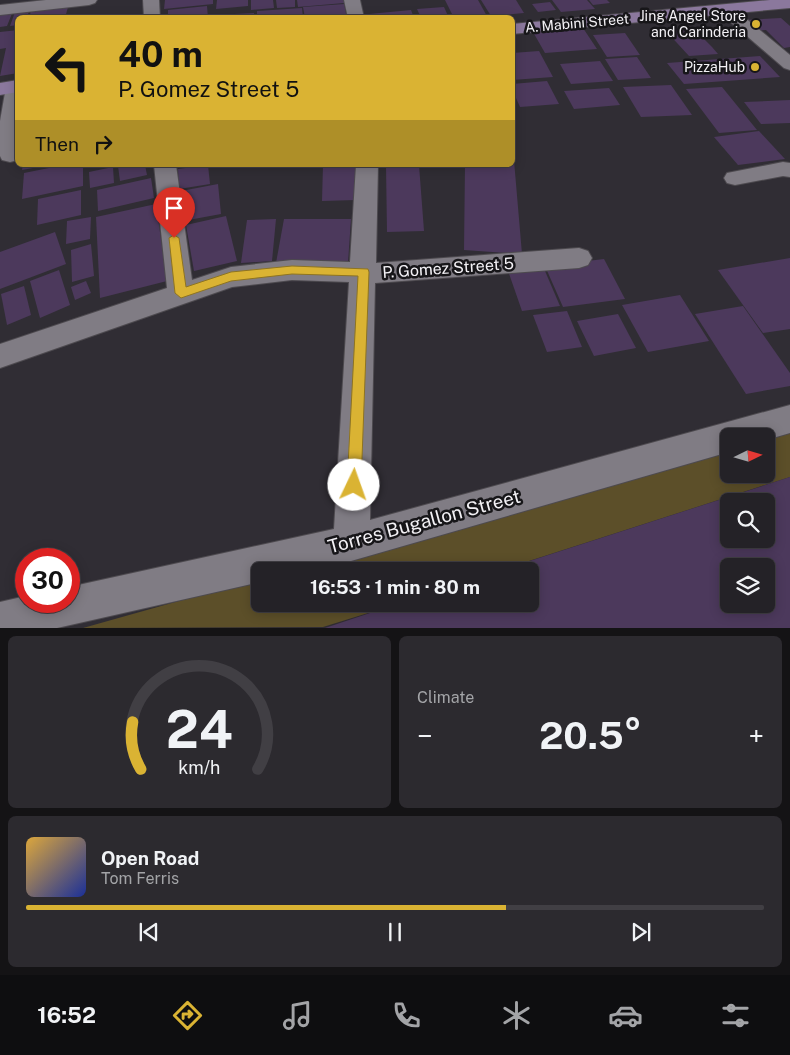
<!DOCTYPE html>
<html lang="en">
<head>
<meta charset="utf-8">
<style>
	body { margin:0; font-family:"Public Sans",sans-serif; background:#2c2a2f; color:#f1f3f6; height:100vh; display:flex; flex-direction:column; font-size:19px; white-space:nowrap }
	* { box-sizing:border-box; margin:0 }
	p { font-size:16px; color:#a3a4a7 }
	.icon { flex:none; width:28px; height:28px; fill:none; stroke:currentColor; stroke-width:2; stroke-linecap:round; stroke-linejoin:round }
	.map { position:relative; height:628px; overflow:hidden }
	.drawer { display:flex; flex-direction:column; gap:8px; padding:8px; background:#141315; flex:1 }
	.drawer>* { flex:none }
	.top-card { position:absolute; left:15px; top:15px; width:500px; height:152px; border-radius:8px; box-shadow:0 2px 12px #0003,0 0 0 1px #413f44; background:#dab333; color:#111; overflow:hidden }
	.needle { width:32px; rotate:85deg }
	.fabs { position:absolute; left:720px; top:428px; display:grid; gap:10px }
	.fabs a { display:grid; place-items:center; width:55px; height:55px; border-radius:8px; background:#242227; box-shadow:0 2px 12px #0003,0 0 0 1px #413f44; font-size:25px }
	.speed { position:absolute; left:15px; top:548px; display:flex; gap:10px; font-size:25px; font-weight:700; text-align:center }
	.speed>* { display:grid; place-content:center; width:65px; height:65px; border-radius:50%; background:#242227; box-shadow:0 2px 12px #0003,0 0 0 1px #413f44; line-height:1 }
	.speed .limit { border:8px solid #d22; background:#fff; color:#111 }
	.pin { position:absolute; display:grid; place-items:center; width:42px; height:42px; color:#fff; margin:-51px -21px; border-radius:50% 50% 50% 0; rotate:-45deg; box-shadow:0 0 5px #0007 }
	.pin .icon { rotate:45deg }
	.me { position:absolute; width:55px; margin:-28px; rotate:3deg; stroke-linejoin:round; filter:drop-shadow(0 0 4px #0008) }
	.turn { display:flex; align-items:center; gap:18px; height:105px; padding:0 20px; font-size:22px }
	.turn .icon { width:65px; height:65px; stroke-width:2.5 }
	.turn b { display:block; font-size:35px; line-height:42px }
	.then { display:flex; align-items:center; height:48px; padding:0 20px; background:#0003; gap:10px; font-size:19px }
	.big { font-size:38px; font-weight:700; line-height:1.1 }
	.drawer .tile { flex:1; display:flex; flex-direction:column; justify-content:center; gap:8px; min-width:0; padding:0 18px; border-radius:8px; background:#2c2a2f }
	.drawer .dial { align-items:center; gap:0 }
	.dial svg { height:130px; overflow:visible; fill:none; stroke:#413f44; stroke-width:7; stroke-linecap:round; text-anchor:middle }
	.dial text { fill:#f1f3f6; stroke:none }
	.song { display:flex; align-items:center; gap:15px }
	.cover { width:60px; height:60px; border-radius:8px; background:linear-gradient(135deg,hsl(40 70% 55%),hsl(230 70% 35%)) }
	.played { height:5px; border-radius:2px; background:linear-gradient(90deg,#dab333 65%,#413f44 65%) }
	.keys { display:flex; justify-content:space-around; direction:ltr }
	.heat { display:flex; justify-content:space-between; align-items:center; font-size:28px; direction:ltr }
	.drawer .tiles { flex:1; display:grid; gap:8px; grid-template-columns:1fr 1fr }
	.tile:last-child { grid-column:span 2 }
	.trip { position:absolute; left:251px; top:562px; width:288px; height:50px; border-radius:8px; background:#242227; box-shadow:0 2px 12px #0003,0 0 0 1px #413f44; font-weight:700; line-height:50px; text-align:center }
	.menu { display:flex; height:80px; justify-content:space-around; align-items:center; background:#0e0e10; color:#a3a4a7 }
	.menu .icon { width:35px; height:35px }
	.menu .selected { color:#dab333 }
	.menu b { font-size:22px; color:#f1f3f6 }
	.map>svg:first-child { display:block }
</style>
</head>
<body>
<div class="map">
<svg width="790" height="628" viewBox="0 0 790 628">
	<rect width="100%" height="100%" fill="#302d34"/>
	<!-- green -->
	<g fill="#5c4f29">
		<polygon points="790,431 790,477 498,571 286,571 729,448 729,474 766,474 766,438"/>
		<polygon points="260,578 260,604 397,604 323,627 83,628"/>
	</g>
	<!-- building -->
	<g fill="#4c395c" fill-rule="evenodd">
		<polygon points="165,0 213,0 213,4 164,9"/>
		<polygon points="217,0 248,0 248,6 216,9"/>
		<polygon points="251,0 273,0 274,8 251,10"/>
		<polygon points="276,0 295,0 295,7 277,8"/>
		<polygon points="297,0 344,0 344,3 298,7"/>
		<polygon points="445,0 478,0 488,18 454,18"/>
		<polygon points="481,0 516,0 524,13 491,16"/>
		<polygon points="552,0 587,0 595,9 561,12"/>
		<polygon points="589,0 607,0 610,3 593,5"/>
		<polygon points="550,2 556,10 538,12 532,4"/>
		<polygon points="344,4 347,18 305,18 303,7"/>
		<polygon points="207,6 208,18 168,18 168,10"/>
		<polygon points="68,7 65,18 29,18 31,11"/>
		<polygon points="444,7 449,18 421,18 417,9"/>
		<polygon points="302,8 303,18 257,18 257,11"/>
		<polygon points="411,10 414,18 370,18 369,14"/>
		<polygon points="13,11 7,26 0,27 0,13"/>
		<polygon points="29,11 27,18 18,18 18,25 10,26 15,12"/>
		<polygon points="254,13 254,18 215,18 215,15"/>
		<polygon points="781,18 790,26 790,47 784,48 766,30 754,31 744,20"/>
		<polygon points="583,28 597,49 545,53 533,32"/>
		<polygon points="694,29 712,47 718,54 689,56 666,31"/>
		<polygon points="18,30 18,73 0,76 6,48 0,49 0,32"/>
		<polygon points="625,33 640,55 607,57 593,35"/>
		<polygon points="539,51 553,77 512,80 512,53"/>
		<polygon points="760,56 780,77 684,84 667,63"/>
		<polygon points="637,57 651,78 618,80 605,59"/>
		<polygon points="600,61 613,81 571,84 560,64"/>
		<polygon points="547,81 559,104 520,107 512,89 512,84"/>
		<polygon points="671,85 692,115 641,117 623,87"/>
		<polygon points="722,87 757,130 719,133 686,89"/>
		<polygon points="609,88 620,105 574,109 564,91"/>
		<polygon points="790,100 790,123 761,124 744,102"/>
		<polygon points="759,131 785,159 738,165 714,137"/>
		<polygon points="512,137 522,254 464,250 465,165 512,165"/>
		<polygon points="23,165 44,165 44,166 22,170"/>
		<polygon points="64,165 83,165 83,186 22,199 24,173"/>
		<polygon points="145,165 147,175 120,181 118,166"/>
		<polygon points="208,165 210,184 179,189 178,169"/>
		<polygon points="323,165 355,165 356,200 322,201"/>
		<polygon points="386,165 419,165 424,231 387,232"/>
		<polygon points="113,167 114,183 90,188 89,172"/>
		<polygon points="151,178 154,198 98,211 97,190"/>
		<polygon points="218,184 221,214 183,221 181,191"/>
		<polygon points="81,190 81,215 37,225 38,199"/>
		<polygon points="156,204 167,281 100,298 96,217"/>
		<polygon points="226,216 237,261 194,271 186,225"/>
		<polygon points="91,217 90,239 66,244 67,221"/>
		<polygon points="276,219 272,261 241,263 247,220"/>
		<polygon points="284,219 351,219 348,263 276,263"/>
		<polygon points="55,232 66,264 0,289 0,252"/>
		<polygon points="91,244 94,276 72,282 71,250"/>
		<polygon points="790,258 790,329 763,333 718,270"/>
		<polygon points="604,259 625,299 563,307 545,266"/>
		<polygon points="542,264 560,306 522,311 507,268"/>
		<polygon points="59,270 70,305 40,318 30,281"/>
		<polygon points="86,281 91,293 75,300 71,287"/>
		<polygon points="24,286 31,315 7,325 1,294"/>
		<polygon points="680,295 709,341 648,352 622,305"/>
		<polygon points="743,306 790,373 790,386 746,394 695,314"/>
		<polygon points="567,311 582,347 547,352 533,315"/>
		<polygon points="618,314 636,348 594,356 577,321"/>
		<path d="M790 477V628H325L397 604H530V571H499ZM729 501H766V539H729ZM729 566H766V604H729Z"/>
	</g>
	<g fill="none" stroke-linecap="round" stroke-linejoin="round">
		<defs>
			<g id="minor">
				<polygon points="46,0 97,0 95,3 89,5 0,15 0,5"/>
				<polygon points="143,0 159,0 160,18 144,18"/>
				<polygon points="344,0 360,0 364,18 348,18"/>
				<polygon points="726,5 732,7 790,55 790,70 784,68 720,13 718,10 720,7"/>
				<polygon points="16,81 18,160 10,162 2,160 0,156 0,121 6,87 9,83"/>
				<polygon points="783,162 790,163 790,177 783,176 735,185 727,183 724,178 727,173"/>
				<polygon points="154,165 176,165 192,280 231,267 292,260 350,262 356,165 378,165 376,263 579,248 588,251 592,258 588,265 579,268 375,283 370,520 790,405 790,433 766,440 766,436 729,436 729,452 351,561 306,571 260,571 260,582 57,628 0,628 0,602 26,596 26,601 69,601 69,587 334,529 349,282 292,280 232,287 0,368 0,344 167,288"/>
			</g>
			<g id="major">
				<polygon points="770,0 790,0 790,8 512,34 512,24"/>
				<polygon points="18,80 18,92 0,95 0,83"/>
			</g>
		</defs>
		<!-- minor casing -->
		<use href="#minor" stroke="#4d4a4f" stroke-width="2"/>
		<!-- major casing -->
		<use href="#major" stroke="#4d4a4f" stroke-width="2"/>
		<!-- minor -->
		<use href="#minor" fill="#807c84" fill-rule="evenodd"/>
		<!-- major -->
		<use href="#major" fill="#8b789d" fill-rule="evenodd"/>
	</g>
	<!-- route -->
	<polygon fill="#dab333" stroke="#8e7421" points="174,235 179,238 186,287 231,272 292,266 368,269 369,272 361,485 359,490 354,492 349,490 347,485 358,276 292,274 231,281 181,298 175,293 169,238"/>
	<!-- markers -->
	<g fill="#dab333" stroke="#171619" stroke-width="2">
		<circle cx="756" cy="24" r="5"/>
		<circle cx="755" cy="67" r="5"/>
	</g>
	<g text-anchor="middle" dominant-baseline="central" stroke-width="5" stroke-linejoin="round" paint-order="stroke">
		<!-- far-poi labels -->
		<g font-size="14" fill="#f3f1f5" stroke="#171619" text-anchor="end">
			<text x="746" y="16">Jing Angel Store<tspan x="746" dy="16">and Carinderia</tspan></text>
			<text x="745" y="67">PizzaHub</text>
		</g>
		<!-- far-street labels -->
		<g font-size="14" fill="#f3f1f5" stroke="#171619">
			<text transform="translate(577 23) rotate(-5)">A. Mabini Street</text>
		</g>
		<!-- street labels -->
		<g font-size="16" fill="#f3f1f5" stroke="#171619">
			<text transform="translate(448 268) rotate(-4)">P. Gomez Street 5</text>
		</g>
		<!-- near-street labels -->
		<g font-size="19" fill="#f3f1f5" stroke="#171619">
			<text transform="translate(424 521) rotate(-15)">Torres Bugallon Street</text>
		</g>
	</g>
</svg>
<div class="fabs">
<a><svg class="needle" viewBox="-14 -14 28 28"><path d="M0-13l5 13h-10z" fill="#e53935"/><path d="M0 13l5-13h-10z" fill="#a3a4a7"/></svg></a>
<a><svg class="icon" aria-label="search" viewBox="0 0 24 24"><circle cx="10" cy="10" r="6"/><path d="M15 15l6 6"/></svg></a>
<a><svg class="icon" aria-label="layers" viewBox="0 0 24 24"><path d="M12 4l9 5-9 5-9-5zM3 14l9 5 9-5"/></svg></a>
</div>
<div class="speed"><div class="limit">30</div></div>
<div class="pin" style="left:174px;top:238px;background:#d93025"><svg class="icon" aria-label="arrive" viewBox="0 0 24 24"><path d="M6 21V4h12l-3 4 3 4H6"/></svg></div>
<svg class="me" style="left:354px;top:485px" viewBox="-20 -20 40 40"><circle r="19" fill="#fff"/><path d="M0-13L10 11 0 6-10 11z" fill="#dab333"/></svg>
<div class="trip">16:53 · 1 min · 80 m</div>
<div class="top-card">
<div class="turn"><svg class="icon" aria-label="left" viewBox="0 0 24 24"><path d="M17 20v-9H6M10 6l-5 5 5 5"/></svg><div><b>40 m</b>P. Gomez Street 5</div></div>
<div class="then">Then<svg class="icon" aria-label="right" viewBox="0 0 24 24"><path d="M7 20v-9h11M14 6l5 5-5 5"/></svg></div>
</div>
</div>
<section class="drawer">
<div class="tiles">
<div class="tile dial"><svg viewBox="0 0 100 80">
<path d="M14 69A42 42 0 1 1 86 69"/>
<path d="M14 69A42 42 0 0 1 9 40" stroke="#dab333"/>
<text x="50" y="56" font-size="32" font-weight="700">24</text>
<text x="50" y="72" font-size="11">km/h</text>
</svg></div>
<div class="tile"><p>Climate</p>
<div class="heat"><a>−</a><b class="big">20.5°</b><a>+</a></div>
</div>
<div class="tile">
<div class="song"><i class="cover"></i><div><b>Open Road</b><p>Tom Ferris</p></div></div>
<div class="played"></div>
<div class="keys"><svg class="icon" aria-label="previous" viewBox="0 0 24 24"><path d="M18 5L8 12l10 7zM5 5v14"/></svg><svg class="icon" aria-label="pause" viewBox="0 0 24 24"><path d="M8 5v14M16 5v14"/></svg><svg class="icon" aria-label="next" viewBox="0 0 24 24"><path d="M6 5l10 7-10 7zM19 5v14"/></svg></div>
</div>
</div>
</section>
<nav class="menu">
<b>16:52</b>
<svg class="icon selected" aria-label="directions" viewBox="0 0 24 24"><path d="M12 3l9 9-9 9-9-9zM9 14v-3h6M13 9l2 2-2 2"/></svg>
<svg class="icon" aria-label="music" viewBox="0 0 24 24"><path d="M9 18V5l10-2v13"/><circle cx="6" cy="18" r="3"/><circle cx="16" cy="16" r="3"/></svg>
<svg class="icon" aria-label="phone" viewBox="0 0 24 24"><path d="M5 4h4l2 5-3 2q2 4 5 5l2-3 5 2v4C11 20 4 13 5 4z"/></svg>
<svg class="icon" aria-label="climate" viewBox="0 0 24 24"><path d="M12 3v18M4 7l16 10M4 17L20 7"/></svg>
<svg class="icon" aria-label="car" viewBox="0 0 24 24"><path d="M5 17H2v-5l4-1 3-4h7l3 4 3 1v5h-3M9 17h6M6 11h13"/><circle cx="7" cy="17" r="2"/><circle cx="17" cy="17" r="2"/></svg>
<svg class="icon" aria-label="filters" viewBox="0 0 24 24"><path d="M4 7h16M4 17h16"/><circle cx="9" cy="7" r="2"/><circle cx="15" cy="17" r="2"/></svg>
</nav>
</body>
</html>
